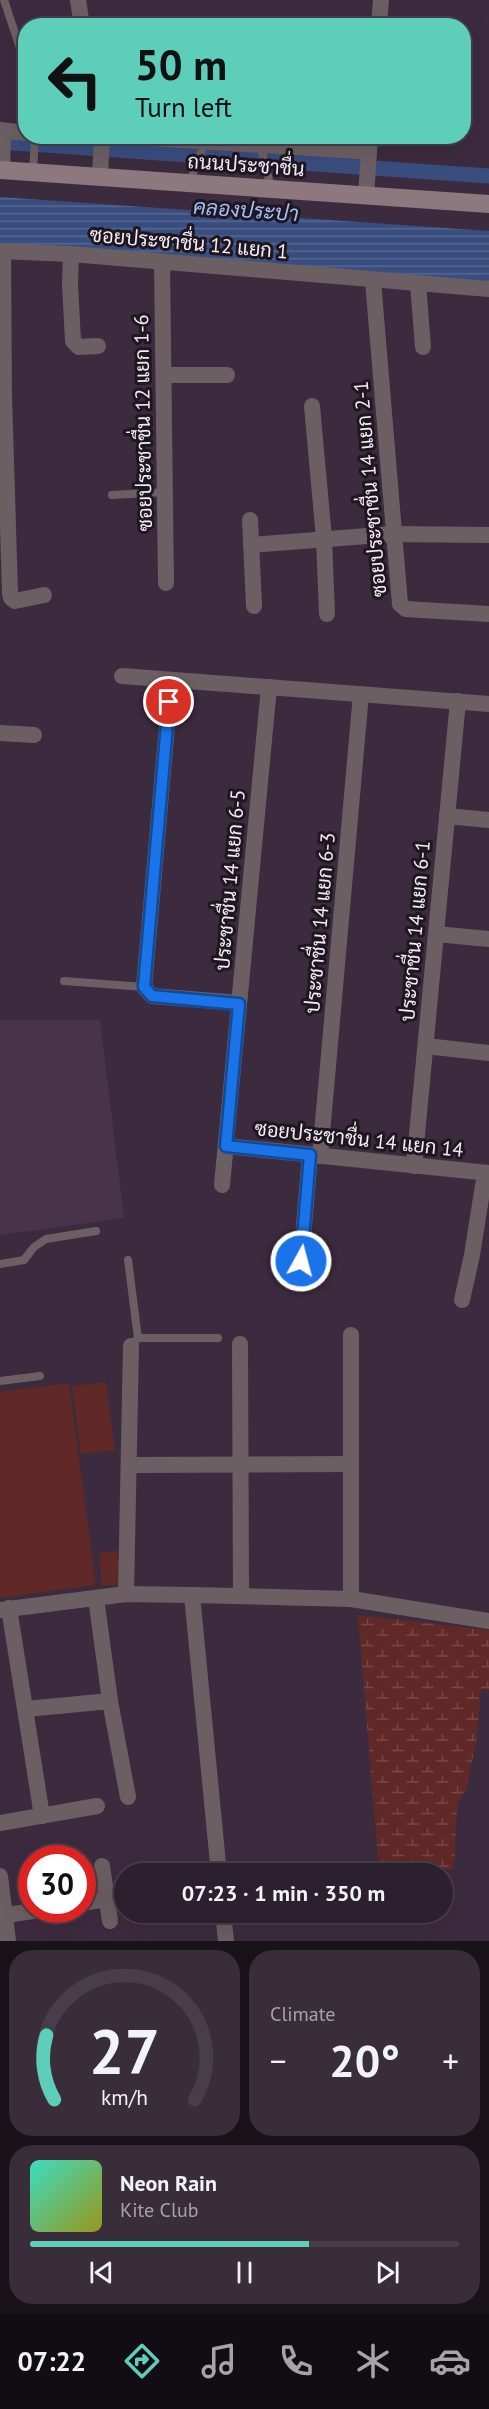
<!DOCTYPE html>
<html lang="en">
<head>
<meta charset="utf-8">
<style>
	body { margin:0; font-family:"PT Sans",Sarabun,sans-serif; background:#392d3a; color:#f1f3f6; height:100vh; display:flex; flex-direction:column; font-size:22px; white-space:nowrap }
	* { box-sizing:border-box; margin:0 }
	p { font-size:20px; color:#a7a3aa }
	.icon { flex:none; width:33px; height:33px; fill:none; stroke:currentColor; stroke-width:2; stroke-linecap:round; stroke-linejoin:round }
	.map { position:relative; height:1941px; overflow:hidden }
	.panel { display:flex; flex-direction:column; gap:9px; padding:9px; background:#191219; flex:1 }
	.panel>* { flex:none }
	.banner { position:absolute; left:18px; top:18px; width:453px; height:126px; border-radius:24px; box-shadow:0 6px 24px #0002,0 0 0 2px #483e4a; background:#5cceba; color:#111; overflow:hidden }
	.speed { position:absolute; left:18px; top:1845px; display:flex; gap:12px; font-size:30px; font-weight:700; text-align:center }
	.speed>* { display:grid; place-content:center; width:78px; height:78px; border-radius:50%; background:#2d202e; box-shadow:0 6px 24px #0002,0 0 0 2px #483e4a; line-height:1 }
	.speed .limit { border:9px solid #d22; background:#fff; color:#111 }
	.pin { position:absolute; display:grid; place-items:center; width:51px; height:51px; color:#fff; margin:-26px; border:3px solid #fff; border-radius:50%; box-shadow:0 2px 6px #0007 }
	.me { position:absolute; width:66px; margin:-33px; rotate:7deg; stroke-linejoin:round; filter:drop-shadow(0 0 4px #0008) }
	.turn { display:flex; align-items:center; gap:21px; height:126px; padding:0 18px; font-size:27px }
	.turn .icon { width:78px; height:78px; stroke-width:2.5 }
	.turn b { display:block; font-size:42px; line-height:51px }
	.big { font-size:45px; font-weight:700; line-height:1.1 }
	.panel .tile { flex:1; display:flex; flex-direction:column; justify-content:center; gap:9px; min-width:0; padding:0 21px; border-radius:24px; background:#392d3a }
	.panel .dial { align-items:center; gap:0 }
	.dial svg { height:156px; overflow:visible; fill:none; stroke:#483e4a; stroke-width:7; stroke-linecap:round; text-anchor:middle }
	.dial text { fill:#f1f3f6; stroke:none }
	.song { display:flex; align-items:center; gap:18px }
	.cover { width:72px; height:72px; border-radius:9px; background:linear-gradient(135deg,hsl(170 70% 55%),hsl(60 70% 35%)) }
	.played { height:6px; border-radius:3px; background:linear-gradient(90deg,#5cceba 65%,#483e4a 65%) }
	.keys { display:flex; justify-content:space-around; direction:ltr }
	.heat { display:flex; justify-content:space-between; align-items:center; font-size:33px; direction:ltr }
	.panel .tiles { flex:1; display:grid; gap:9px; grid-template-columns:1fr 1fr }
	.tile:last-child { grid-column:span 2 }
	.trip { position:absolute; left:114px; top:1863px; width:339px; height:60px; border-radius:30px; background:#2d202e; box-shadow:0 6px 24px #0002,0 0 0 2px #483e4a; font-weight:700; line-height:60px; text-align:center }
	.tab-bar { display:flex; height:96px; justify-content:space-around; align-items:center; background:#120d12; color:#a7a3aa }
	.tab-bar .icon { width:42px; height:42px }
	.tab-bar .active { color:#5cceba }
	.tab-bar b { font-size:27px; color:#f1f3f6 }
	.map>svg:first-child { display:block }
</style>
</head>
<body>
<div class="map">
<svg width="489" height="1941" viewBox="0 0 489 1941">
	<defs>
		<pattern id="wetland-marsh" width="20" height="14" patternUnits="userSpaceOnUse" patternTransform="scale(1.5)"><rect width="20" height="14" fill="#612828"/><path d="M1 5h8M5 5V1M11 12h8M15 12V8" fill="none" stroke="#784748"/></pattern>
		<pattern id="water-rules" width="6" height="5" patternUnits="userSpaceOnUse" patternTransform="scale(1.5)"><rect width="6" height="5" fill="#394d7f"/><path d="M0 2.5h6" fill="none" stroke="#566792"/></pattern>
	</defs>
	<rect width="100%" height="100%" fill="#3c2b3e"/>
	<!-- built -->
	<polygon fill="#49334b" points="0,1020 100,1020 124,1218 0,1235"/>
	<!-- wetland -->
	<polygon fill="url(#wetland-marsh)" points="358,1615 489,1630 489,1690 481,1689 477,1737 466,1790 457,1804 454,1869 379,1871"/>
	<!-- garden -->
	<g fill="#612828">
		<polygon points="106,1382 115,1450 81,1454 72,1386"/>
		<polygon points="69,1383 96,1585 0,1598 0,1392"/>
		<polygon points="117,1551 121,1584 102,1586 99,1553"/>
	</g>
	<!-- water -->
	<polygon fill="url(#water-rules)" points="0,197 489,231 489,281 0,247"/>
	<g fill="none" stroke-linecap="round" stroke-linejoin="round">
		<!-- canal -->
		<polyline stroke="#394d7f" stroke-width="15" points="0,142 489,176"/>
		<!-- lane -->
		<g stroke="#6c5f64" stroke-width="8">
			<polyline points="4,0 26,66"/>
			<polyline points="258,136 271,188"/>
			<polyline points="33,172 35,136"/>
			<polyline points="189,183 206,140"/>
			<polyline points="112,495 165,492"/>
			<polyline points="64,981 144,987"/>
			<polyline points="128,1260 138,1338"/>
			<polyline points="0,1264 24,1260 34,1247 46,1239 96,1231"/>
			<polyline points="131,1346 138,1338 218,1338"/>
			<polyline points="0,1381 40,1376"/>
		</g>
		<!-- street -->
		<g stroke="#6c5f64" stroke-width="16">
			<polyline points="78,0 82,26"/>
			<polyline points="379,26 381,0"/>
			<polyline points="0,130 26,133"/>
			<polyline points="121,136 369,152"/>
			<polyline points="2,171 3,131"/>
			<polyline points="100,177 102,136"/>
			<polyline points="366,196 370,136"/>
			<polyline points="0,251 71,254 489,289"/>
			<polyline points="3,251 4,395 10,593 11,598 15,601 44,595"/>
			<polyline points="71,254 70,284 73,341 79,347 98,346"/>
			<polyline points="162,262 166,583"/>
			<polyline points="373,281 400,604 406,609 489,614"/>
			<polyline points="418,284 423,347"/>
			<polyline points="164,375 227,375"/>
			<polyline points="312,406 324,538 327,614"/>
			<polyline points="250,520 254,606"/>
			<polyline points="251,545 393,534 489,535"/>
			<polyline points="122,676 489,704"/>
			<polyline points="171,680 144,987 152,996 239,1003"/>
			<polyline points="0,733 34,735"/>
			<polyline points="447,816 489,820"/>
			<polyline points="436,934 489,939"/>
			<polyline points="426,1046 489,1053"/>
			<polyline points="226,1146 489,1173"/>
			<polyline points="320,1156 361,694"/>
			<polyline points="414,1166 458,701"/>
			<polyline points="222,1185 269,687"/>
			<polyline points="301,1261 310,1155"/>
			<polyline points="462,1300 472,1255 485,1173"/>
			<polyline points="240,1344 241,1596"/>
			<polyline points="129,1465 351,1464"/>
			<polyline points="126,1594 131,1346"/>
			<polyline points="192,1595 219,1874"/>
			<polyline points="96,1598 110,1701 128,1797"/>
			<polyline points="351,1599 351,1335"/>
			<polyline points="9,1608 42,1816"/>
			<polyline points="0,1610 126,1594 192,1595 351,1599 489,1621"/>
			<polyline points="26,1709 110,1701"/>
			<polyline points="0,1823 97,1806"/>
			<polyline points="102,1866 110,1921"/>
			<polyline points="0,1876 8,1941"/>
			<polyline points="82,1903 107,1899"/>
			<polyline points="223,1912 226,1941"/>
			<polyline points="0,1916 39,1910"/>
		</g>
		<!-- secondary -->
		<polyline stroke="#8d7880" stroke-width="18" points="0,170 489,204"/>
	</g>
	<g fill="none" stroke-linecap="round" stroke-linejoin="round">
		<defs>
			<polyline id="route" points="169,702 144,987 152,996 239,1004 226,1146 310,1155 301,1261"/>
		</defs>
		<!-- route casing -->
		<use href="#route" stroke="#114b97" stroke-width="15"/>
		<!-- route -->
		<use href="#route" stroke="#1a73e8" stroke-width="10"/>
	</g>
	<g text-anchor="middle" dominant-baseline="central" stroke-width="6" stroke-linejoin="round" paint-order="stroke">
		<!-- street labels -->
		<g font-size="20" fill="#f6ebf7" stroke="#1e171f">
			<text transform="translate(246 165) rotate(4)">ถนนประชาชื่น</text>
			<text transform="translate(189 243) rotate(5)">ซอยประชาชื่น 12 แยก 1</text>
			<text transform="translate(143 423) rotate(-91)">ซอยประชาชื่น 12 แยก 1-6</text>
			<text transform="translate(370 489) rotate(-95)">ซอยประชาชื่น 14 แยก 2-1</text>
			<text transform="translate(230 880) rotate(-85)">ประชาชื่น 14 แยก 6-5</text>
			<text transform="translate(320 923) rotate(-85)">ประชาชื่น 14 แยก 6-3</text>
			<text transform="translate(415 931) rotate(-85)">ประชาชื่น 14 แยก 6-1</text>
			<text transform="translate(359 1139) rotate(6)">ซอยประชาชื่น 14 แยก 14</text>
		</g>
		<!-- water labels -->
		<g font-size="21" font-style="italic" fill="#a3befc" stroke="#1e171f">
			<text transform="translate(246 210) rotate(4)">คลองประปา</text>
		</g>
	</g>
</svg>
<div class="speed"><div class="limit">30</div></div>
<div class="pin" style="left:169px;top:702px;background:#d93025"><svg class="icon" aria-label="arrive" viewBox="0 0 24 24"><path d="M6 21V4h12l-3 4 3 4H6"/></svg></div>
<svg class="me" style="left:301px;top:1261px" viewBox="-20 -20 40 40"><circle r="17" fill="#1a73e8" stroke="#fff" stroke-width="3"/><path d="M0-11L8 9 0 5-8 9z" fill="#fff"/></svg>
<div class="trip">07:23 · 1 min · 350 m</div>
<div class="banner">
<div class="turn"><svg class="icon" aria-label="left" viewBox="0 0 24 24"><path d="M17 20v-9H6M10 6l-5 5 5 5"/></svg><div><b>50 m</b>Turn left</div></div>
</div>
</div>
<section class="panel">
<div class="tiles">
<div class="tile dial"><svg viewBox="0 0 100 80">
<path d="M14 69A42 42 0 1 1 86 69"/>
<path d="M14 69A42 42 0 0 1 10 36" stroke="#5cceba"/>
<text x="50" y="56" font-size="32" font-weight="700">27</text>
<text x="50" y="72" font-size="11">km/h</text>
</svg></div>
<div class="tile"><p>Climate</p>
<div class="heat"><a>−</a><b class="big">20°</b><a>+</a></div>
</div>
<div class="tile">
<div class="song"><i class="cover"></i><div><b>Neon Rain</b><p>Kite Club</p></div></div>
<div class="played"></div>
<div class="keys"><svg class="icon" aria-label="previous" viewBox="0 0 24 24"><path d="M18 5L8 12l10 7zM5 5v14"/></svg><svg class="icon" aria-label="pause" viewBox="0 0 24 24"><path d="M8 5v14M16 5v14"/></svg><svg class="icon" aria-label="next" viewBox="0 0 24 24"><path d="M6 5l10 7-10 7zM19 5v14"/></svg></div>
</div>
</div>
</section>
<nav class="tab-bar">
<b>07:22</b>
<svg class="icon active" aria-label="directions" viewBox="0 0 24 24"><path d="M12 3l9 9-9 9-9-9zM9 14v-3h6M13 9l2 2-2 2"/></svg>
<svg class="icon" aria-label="music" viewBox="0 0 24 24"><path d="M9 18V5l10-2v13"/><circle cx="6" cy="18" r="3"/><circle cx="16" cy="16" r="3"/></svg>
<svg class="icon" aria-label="phone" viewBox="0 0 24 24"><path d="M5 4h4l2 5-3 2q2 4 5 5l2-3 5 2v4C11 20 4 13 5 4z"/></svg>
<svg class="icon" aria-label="climate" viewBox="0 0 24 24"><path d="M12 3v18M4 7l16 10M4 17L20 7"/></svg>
<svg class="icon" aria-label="car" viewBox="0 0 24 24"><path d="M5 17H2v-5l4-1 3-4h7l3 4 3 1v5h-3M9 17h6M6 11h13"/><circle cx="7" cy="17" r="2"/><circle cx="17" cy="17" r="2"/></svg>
</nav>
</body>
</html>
